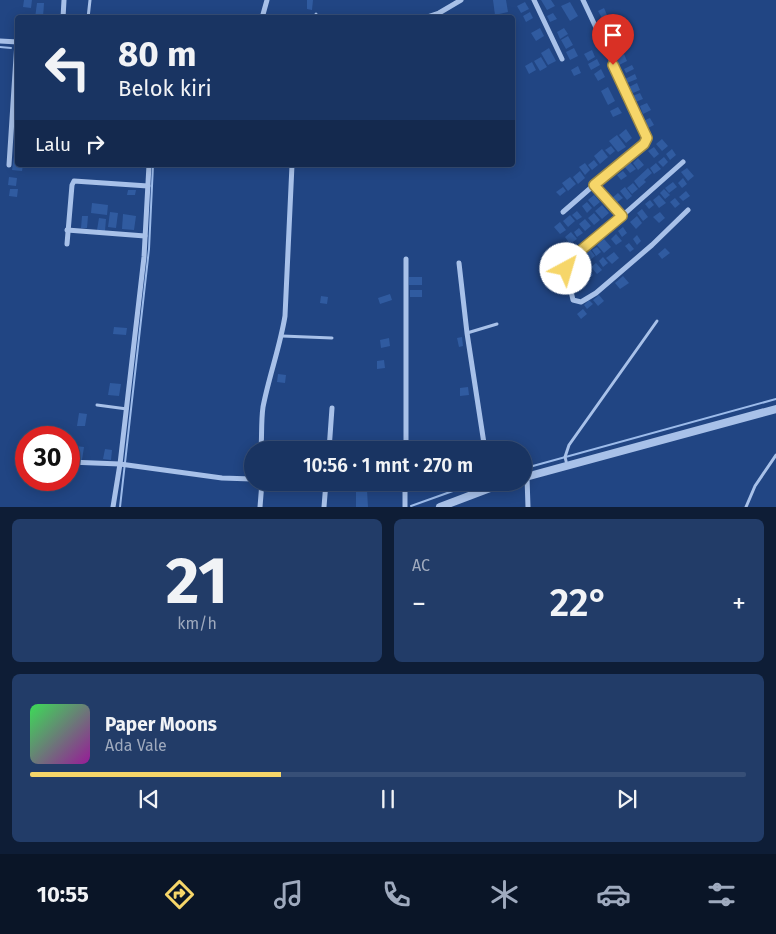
<!DOCTYPE html>
<html lang="id">
<head>
<meta charset="utf-8">
<style>
	body { margin:0; font-family:"Fira Sans",sans-serif; background:#223c68; color:#f1f3f6; height:100vh; display:flex; flex-direction:column; font-size:19px; white-space:nowrap }
	* { box-sizing:border-box; margin:0 }
	p { font-size:16px; color:#9faabe }
	.icon { flex:none; width:28px; height:28px; fill:none; stroke:currentColor; stroke-width:2; stroke-linecap:round; stroke-linejoin:round }
	.map { position:relative; height:507px; overflow:hidden }
	.details { display:flex; flex-direction:column; gap:12px; padding:12px; background:#0e1d36; flex:1 }
	.details>* { flex:none }
	.top-card { position:absolute; left:15px; top:15px; width:500px; height:152px; border-radius:5px; box-shadow:0 2px 12px #0003,0 0 0 1px #374f77; background:#193462; color:#f1f3f6; overflow:hidden }
	.speed { position:absolute; left:15px; top:426px; display:flex; gap:10px; font-size:25px; font-weight:700; text-align:center }
	.speed>* { display:grid; place-content:center; width:65px; height:65px; border-radius:50%; background:#193462; box-shadow:0 2px 12px #0003,0 0 0 1px #374f77; line-height:1 }
	.speed .limit { border:8px solid #d22; background:#fff; color:#111 }
	.pin { position:absolute; display:grid; place-items:center; width:42px; height:42px; color:#fff; margin:-51px -21px; border-radius:50% 50% 50% 0; rotate:-45deg; box-shadow:0 0 5px #0007 }
	.pin .icon { rotate:45deg }
	.me { position:absolute; width:55px; margin:-28px; rotate:39deg; stroke-linejoin:round; filter:drop-shadow(0 0 4px #0008) }
	.turn { display:flex; align-items:center; gap:18px; height:105px; padding:0 20px; font-size:22px }
	.turn .icon { width:65px; height:65px; stroke-width:2.5 }
	.turn b { display:block; font-size:35px; line-height:42px }
	.then { display:flex; align-items:center; height:48px; padding:0 20px; background:#0003; gap:10px; font-size:19px }
	.big { font-size:38px; font-weight:600; line-height:1.1 }
	.details .card { flex:1; display:flex; flex-direction:column; justify-content:center; gap:8px; min-width:0; padding:0 18px; border-radius:8px; background:#223c68 }
	.details .dial { align-items:center; gap:0 }
	.dial b { font-size:65px; line-height:1 }
	.song { display:flex; align-items:center; gap:15px }
	.cover { width:60px; height:60px; border-radius:8px; background:linear-gradient(135deg,hsl(130 70% 55%),hsl(300 70% 35%)) }
	.played { height:5px; border-radius:2px; background:linear-gradient(90deg,#f6d669 35%,#374f77 35%) }
	.keys { display:flex; justify-content:space-around; direction:ltr }
	.heat { display:flex; justify-content:space-between; align-items:center; font-size:28px; direction:ltr }
	.details .tiles { flex:1; display:grid; gap:12px; grid-template-columns:1fr 1fr }
	.card:last-child { grid-column:span 2 }
	.trip { position:absolute; left:244px; top:441px; width:288px; height:50px; border-radius:25px; background:#193462; box-shadow:0 2px 12px #0003,0 0 0 1px #374f77; font-weight:600; line-height:50px; text-align:center }
	.dock { display:flex; height:80px; justify-content:space-around; align-items:center; background:#0a1527; color:#9faabe }
	.dock .icon { width:35px; height:35px }
	.dock .active { color:#f6d669 }
	.dock b { font-size:22px; color:#f1f3f6 }
	.map>svg:first-child { display:block }
</style>
</head>
<body>
<div class="map">
<svg width="776" height="507" viewBox="0 0 776 507">
	<rect width="100%" height="100%" fill="#214583"/>
	<g fill="none" stroke-linecap="round" stroke-linejoin="round">
		<!-- stream -->
		<g stroke="#9cbbea" stroke-width="2">
			<polyline points="0,47 11,48"/>
			<polyline points="522,469 776,399"/>
			<polyline points="411,506 478,482"/>
			<polyline points="120,507 149,249 153,165"/>
		</g>
	</g>
	<!-- building -->
	<g fill="#305ba0">
		<polygon points="24,0 32,0 31,8 23,7"/>
		<polygon points="307,0 313,0 312,10 307,9"/>
		<polygon points="493,0 506,0 508,12 495,15"/>
		<polygon points="541,0 551,0 555,6 547,10"/>
		<polygon points="525,2 529,9 521,13 517,6"/>
		<polygon points="570,2 578,16 570,21 561,6"/>
		<polygon points="37,3 44,3 43,18 35,18"/>
		<polygon points="604,8 607,15 602,18 598,11"/>
		<polygon points="530,12 533,18 526,22 523,16"/>
		<polygon points="553,13 557,19 550,22 547,16"/>
		<polygon points="609,17 611,21 603,26 600,22"/>
		<polygon points="612,25 616,32 606,36 603,30"/>
		<polygon points="540,28 544,36 536,41 531,33"/>
		<polygon points="564,28 568,34 560,39 557,32"/>
		<polygon points="568,36 573,45 566,49 561,40"/>
		<polygon points="617,36 620,43 611,47 607,40"/>
		<polygon points="622,46 626,52 617,56 614,50"/>
		<polygon points="549,48 556,61 548,65 541,53"/>
		<polygon points="574,48 578,56 570,60 566,52"/>
		<polygon points="592,50 595,57 588,61 584,54"/>
		<polygon points="624,54 627,61 619,65 616,58"/>
		<polygon points="541,57 547,67 540,71 534,61"/>
		<polygon points="597,59 600,65 591,70 588,64"/>
		<polygon points="532,62 536,70 529,74 525,66"/>
		<polygon points="632,65 634,69 626,73 624,69"/>
		<polygon points="578,66 581,73 574,76 571,70"/>
		<polygon points="601,69 605,77 598,81 594,74"/>
		<polygon points="635,74 637,79 627,83 625,79"/>
		<polygon points="637,83 640,90 633,93 629,87"/>
		<polygon points="608,87 615,101 608,105 601,91"/>
		<polygon points="640,93 643,99 633,103 630,97"/>
		<polygon points="647,103 651,110 643,114 640,106"/>
		<polygon points="618,107 622,113 613,117 610,111"/>
		<polygon points="650,118 654,125 646,129 643,121"/>
		<polygon points="626,129 632,138 626,143 619,135"/>
		<polygon points="617,135 626,147 618,152 609,141"/>
		<polygon points="662,139 668,146 662,151 656,144"/>
		<polygon points="611,146 615,151 610,155 605,150"/>
		<polygon points="654,147 659,154 654,158 648,151"/>
		<polygon points="602,149 608,157 600,164 594,156"/>
		<polygon points="672,149 676,155 670,160 666,154"/>
		<polygon points="14,156 18,157 18,165 23,165 22,171 12,170"/>
		<polygon points="664,157 668,162 663,167 658,162"/>
		<polygon points="638,158 644,165 638,170 633,163"/>
		<polygon points="594,160 598,165 592,170 588,165"/>
		<polygon points="630,162 636,169 630,173 624,166"/>
		<polygon points="585,163 590,170 585,175 579,167"/>
		<polygon points="656,163 661,169 654,174 650,168"/>
		<polygon points="648,168 652,173 644,180 646,182 639,188 634,181"/>
		<polygon points="687,168 694,176 688,181 681,172"/>
		<polygon points="580,171 585,178 578,184 573,177"/>
		<polygon points="623,171 627,176 621,180 617,175"/>
		<polygon points="9,177 17,178 16,186 8,185"/>
		<polygon points="570,177 576,184 568,191 562,183"/>
		<polygon points="683,178 687,184 682,188 678,183"/>
		<polygon points="673,182 677,187 669,193 665,188"/>
		<polygon points="633,183 638,189 632,194 627,188"/>
		<polygon points="563,187 566,191 560,196 556,192"/>
		<polygon points="625,187 632,196 627,200 620,191"/>
		<polygon points="10,189 18,189 17,197 9,196"/>
		<polygon points="664,189 670,195 665,199 660,193"/>
		<polygon points="128,190 136,190 135,195 127,195"/>
		<polygon points="686,191 690,196 683,201 679,197"/>
		<polygon points="618,193 623,198 616,203 612,198"/>
		<polygon points="594,195 600,202 594,207 588,200"/>
		<polygon points="659,195 666,203 659,208 653,200"/>
		<polygon points="675,198 680,204 675,208 670,202"/>
		<polygon points="650,200 654,205 649,209 645,204"/>
		<polygon points="587,202 592,208 587,213 582,206"/>
		<polygon points="92,203 108,205 107,215 91,213"/>
		<polygon points="602,205 609,213 602,219 595,211"/>
		<polygon points="642,209 648,217 643,221 637,213"/>
		<polygon points="577,211 582,217 577,220 572,215"/>
		<polygon points="110,212 118,213 116,228 108,227"/>
		<polygon points="660,212 665,218 659,223 653,217"/>
		<polygon points="594,213 600,220 594,225 588,218"/>
		<polygon points="123,214 136,216 134,230 122,229"/>
		<polygon points="570,215 575,221 568,227 563,221"/>
		<polygon points="82,216 88,216 87,228 81,228"/>
		<polygon points="637,216 642,223 636,229 630,222"/>
		<polygon points="99,218 106,219 105,231 97,230"/>
		<polygon points="585,219 591,226 585,231 579,224"/>
		<polygon points="560,222 566,230 560,234 554,227"/>
		<polygon points="623,227 627,233 622,237 618,231"/>
		<polygon points="579,228 583,233 577,237 574,232"/>
		<polygon points="571,232 577,239 570,244 565,237"/>
		<polygon points="616,234 622,241 616,245 611,239"/>
		<polygon points="637,235 641,241 637,245 633,239"/>
		<polygon points="604,239 611,247 604,253 597,245"/>
		<polygon points="629,243 634,249 630,252 625,246"/>
		<polygon points="588,247 595,256 583,266 576,257"/>
		<polygon points="597,247 601,252 596,256 592,250"/>
		<polygon points="665,248 670,253 662,259 658,254"/>
		<polygon points="614,252 619,258 612,264 606,258"/>
		<polygon points="603,257 608,263 603,267 599,261"/>
		<polygon points="596,263 602,270 597,274 591,267"/>
		<polygon points="588,269 593,275 587,280 581,273"/>
		<polygon points="623,276 629,283 620,289 615,283"/>
		<rect x="409" y="277" width="13" height="8"/>
		<polygon points="581,278 585,283 579,287 576,282"/>
		<rect x="410" y="290" width="12" height="7"/>
		<polygon points="390,294 392,300 380,304 378,298"/>
		<polygon points="599,295 604,301 598,306 593,300"/>
		<polygon points="321,296 328,297 327,304 320,303"/>
		<polygon points="589,300 593,304 587,309 584,305"/>
		<polygon points="583,309 587,314 581,319 577,314"/>
		<polygon points="114,327 127,328 126,335 113,334"/>
		<polygon points="462,337 463,346 459,347 457,338"/>
		<polygon points="389,338 390,346 381,348 380,340"/>
		<polygon points="384,360 385,368 377,369 377,361"/>
		<polygon points="278,374 286,375 285,383 277,382"/>
		<polygon points="110,383 121,384 119,396 108,395"/>
		<polygon points="468,387 469,395 460,396 460,388"/>
		<polygon points="79,413 87,414 85,426 77,426"/>
		<polygon points="75,446 84,447 82,460 74,459"/>
		<polygon points="105,449 112,450 111,460 103,459"/>
		<polygon points="367,490 368,507 356,507 356,491"/>
	</g>
	<g fill="none" stroke-linecap="round" stroke-linejoin="round">
		<!-- service -->
		<g stroke="#a8c1e9" stroke-width="3">
			<polyline points="316,14 316,18"/>
			<polyline points="88,18 90,0"/>
			<polyline points="467,333 497,324"/>
			<polyline points="282,336 332,338"/>
			<polyline points="97,405 127,409"/>
			<polyline points="567,465 565,457 569,445 657,321"/>
			<polyline points="746,507 755,486 776,455"/>
		</g>
		<!-- minor -->
		<g stroke="#a8c1e9" stroke-width="5">
			<polyline points="534,0 562,59"/>
			<polyline points="583,0 647,136 644,143 594,185 622,216"/>
			<polyline points="63,18 64,0"/>
			<polyline points="262,18 267,0"/>
			<polyline points="424,18 439,13 461,0"/>
			<polyline points="0,41 18,42"/>
			<polyline points="683,162 622,216 569,260 566,269 573,300 581,302 596,293 652,245 688,210"/>
			<polyline points="9,165 17,42"/>
			<polyline points="563,212 594,185"/>
			<polyline points="67,230 145,236"/>
			<polyline points="67,244 72,185 74,181 148,186"/>
			<polyline points="459,263 467,333 485,450"/>
			<path d="M261 450C262 436 261 421 263 407 269 376 280 347 285 316L292 165"/>
			<polyline points="329,450 332,408"/>
			<polyline points="406,450 406,259"/>
			<polyline points="69,462 120,464 222,478 252,479"/>
			<polyline points="527,477 528,507"/>
			<polyline points="113,507 120,464 144,257 149,165"/>
			<polyline points="260,507 262,482"/>
			<polyline points="324,507 326,482"/>
			<polyline points="405,507 405,482"/>
		</g>
		<!-- tertiary -->
		<g stroke="#a8c1e9" stroke-width="8">
			<polyline points="522,478 776,409"/>
			<polyline points="440,507 506,482"/>
		</g>
	</g>
	<g fill="none" stroke-linecap="round" stroke-linejoin="round">
		<defs>
			<polyline id="route" points="566,269 569,260 622,216 594,185 644,144 647,138 613,65"/>
		</defs>
		<!-- route casing -->
		<use href="#route" stroke="#a08b44" stroke-width="12"/>
		<!-- route -->
		<use href="#route" stroke="#f6d669" stroke-width="9"/>
	</g>
</svg>
<div class="speed"><div class="limit">30</div></div>
<div class="pin" style="left:613px;top:65px;background:#d93025"><svg class="icon" aria-label="arrive" viewBox="0 0 24 24"><path d="M6 21V4h12l-3 4 3 4H6"/></svg></div>
<svg class="me" style="left:566px;top:269px" viewBox="-20 -20 40 40"><circle r="19" fill="#fff"/><path d="M0-13L10 11 0 6-10 11z" fill="#f6d669"/></svg>
<div class="trip">10:56 · 1 mnt · 270 m</div>
<div class="top-card">
<div class="turn"><svg class="icon" aria-label="left" viewBox="0 0 24 24"><path d="M17 20v-9H6M10 6l-5 5 5 5"/></svg><div><b>80 m</b>Belok kiri</div></div>
<div class="then">Lalu<svg class="icon" aria-label="right" viewBox="0 0 24 24"><path d="M7 20v-9h11M14 6l5 5-5 5"/></svg></div>
</div>
</div>
<section class="details">
<div class="tiles">
<div class="card dial"><b>21</b><p>km/h</p></div>
<div class="card"><p>AC</p>
<div class="heat"><a>−</a><b class="big">22°</b><a>+</a></div>
</div>
<div class="card">
<div class="song"><i class="cover"></i><div><b>Paper Moons</b><p>Ada Vale</p></div></div>
<div class="played"></div>
<div class="keys"><svg class="icon" aria-label="previous" viewBox="0 0 24 24"><path d="M18 5L8 12l10 7zM5 5v14"/></svg><svg class="icon" aria-label="pause" viewBox="0 0 24 24"><path d="M8 5v14M16 5v14"/></svg><svg class="icon" aria-label="next" viewBox="0 0 24 24"><path d="M6 5l10 7-10 7zM19 5v14"/></svg></div>
</div>
</div>
</section>
<nav class="dock">
<b>10:55</b>
<svg class="icon active" aria-label="directions" viewBox="0 0 24 24"><path d="M12 3l9 9-9 9-9-9zM9 14v-3h6M13 9l2 2-2 2"/></svg>
<svg class="icon" aria-label="music" viewBox="0 0 24 24"><path d="M9 18V5l10-2v13"/><circle cx="6" cy="18" r="3"/><circle cx="16" cy="16" r="3"/></svg>
<svg class="icon" aria-label="phone" viewBox="0 0 24 24"><path d="M5 4h4l2 5-3 2q2 4 5 5l2-3 5 2v4C11 20 4 13 5 4z"/></svg>
<svg class="icon" aria-label="climate" viewBox="0 0 24 24"><path d="M12 3v18M4 7l16 10M4 17L20 7"/></svg>
<svg class="icon" aria-label="car" viewBox="0 0 24 24"><path d="M5 17H2v-5l4-1 3-4h7l3 4 3 1v5h-3M9 17h6M6 11h13"/><circle cx="7" cy="17" r="2"/><circle cx="17" cy="17" r="2"/></svg>
<svg class="icon" aria-label="filters" viewBox="0 0 24 24"><path d="M4 7h16M4 17h16"/><circle cx="9" cy="7" r="2"/><circle cx="15" cy="17" r="2"/></svg>
</nav>
</body>
</html>
